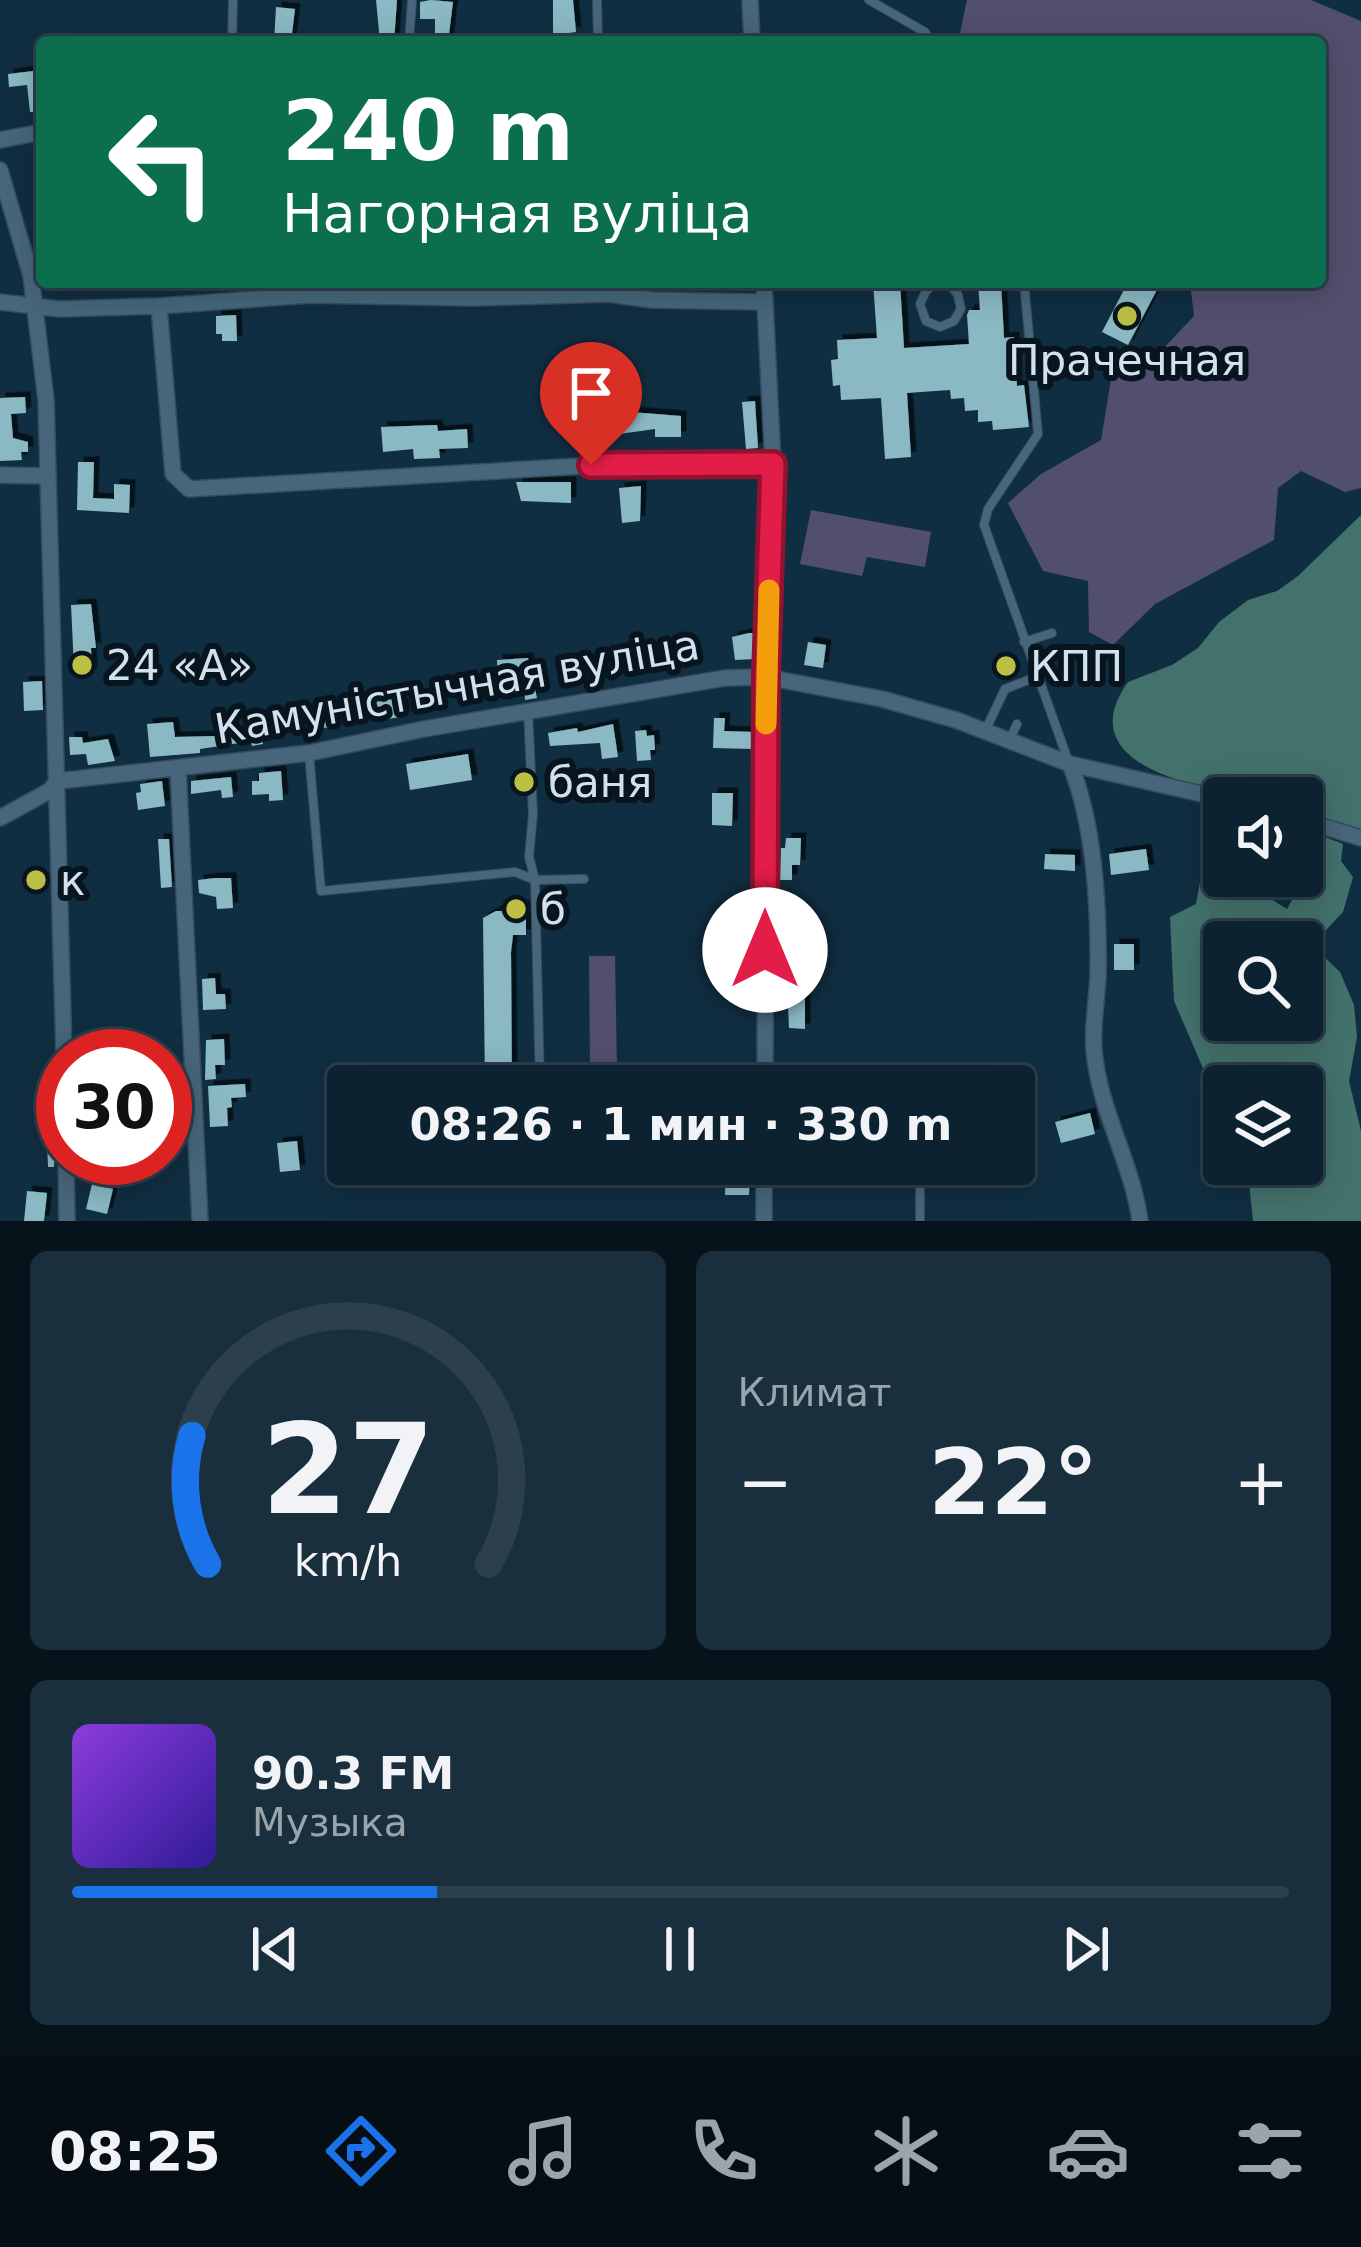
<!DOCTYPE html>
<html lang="ru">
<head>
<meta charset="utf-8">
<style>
	body { margin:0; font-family:"DejaVu Sans",sans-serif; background:#1a2f3d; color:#f1f3f6; height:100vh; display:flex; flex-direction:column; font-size:45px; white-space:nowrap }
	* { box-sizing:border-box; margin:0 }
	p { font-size:39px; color:#9aa4ab }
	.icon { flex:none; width:66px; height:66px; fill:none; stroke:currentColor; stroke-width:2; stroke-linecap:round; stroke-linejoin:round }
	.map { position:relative; height:1221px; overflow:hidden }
	.drawer { display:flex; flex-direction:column; gap:30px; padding:30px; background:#07131b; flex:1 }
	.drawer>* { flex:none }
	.guide { position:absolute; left:36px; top:36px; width:1290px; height:252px; border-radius:12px; box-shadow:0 6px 30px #0003,0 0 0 3px #2c3f4d; background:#0b6e4f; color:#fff; overflow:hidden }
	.controls { position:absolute; left:1203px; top:777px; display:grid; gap:24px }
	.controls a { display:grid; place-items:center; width:120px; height:120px; border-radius:12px; background:#0c2231; box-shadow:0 6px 30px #0003,0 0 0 3px #2c3f4d; font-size:60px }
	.speed { position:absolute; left:36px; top:1029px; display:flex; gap:24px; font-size:60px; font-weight:700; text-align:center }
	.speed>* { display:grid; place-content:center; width:156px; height:156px; border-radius:50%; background:#0c2231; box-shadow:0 6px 30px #0003,0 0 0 3px #2c3f4d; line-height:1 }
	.speed .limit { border:18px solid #d22; background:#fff; color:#111 }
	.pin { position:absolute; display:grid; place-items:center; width:102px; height:102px; color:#fff; margin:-123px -51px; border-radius:50% 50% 50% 0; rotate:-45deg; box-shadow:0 0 12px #0007 }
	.pin .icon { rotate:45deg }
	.me { position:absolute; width:132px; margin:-66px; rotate:0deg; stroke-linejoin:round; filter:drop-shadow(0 0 9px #0008) }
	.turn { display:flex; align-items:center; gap:42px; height:252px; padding:0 48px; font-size:54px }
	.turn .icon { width:156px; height:156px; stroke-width:2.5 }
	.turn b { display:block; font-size:84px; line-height:102px }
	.big { font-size:90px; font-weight:600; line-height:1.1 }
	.drawer .tile { flex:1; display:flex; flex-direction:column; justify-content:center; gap:18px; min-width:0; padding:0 42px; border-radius:18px; background:#1a2f3d }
	.drawer .dial { align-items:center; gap:0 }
	.dial svg { height:312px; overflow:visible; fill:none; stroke:#2c3f4d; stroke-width:7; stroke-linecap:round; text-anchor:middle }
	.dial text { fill:#f1f3f6; stroke:none }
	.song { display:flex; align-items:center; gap:36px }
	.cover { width:144px; height:144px; border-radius:18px; background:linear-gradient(135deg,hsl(270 70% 55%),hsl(250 70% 35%)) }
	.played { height:12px; border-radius:6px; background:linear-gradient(90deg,#1a73e8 30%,#2c3f4d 30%) }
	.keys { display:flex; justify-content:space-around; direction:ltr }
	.heat { display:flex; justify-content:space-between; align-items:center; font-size:66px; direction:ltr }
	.drawer .tiles { flex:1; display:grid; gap:30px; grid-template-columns:1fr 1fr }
	.tile:last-child { grid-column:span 2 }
	.trip { position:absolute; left:327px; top:1065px; width:708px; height:120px; border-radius:12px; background:#0c2231; box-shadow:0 6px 30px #0003,0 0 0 3px #2c3f4d; font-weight:600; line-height:120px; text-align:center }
	.menu { display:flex; height:192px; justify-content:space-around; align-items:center; background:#050e14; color:#9aa4ab }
	.menu .icon { width:84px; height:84px }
	.menu .on { color:#1a73e8 }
	.menu b { font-size:54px; color:#f1f3f6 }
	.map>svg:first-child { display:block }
</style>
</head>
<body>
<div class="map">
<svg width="1361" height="1221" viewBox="0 0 1361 1221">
	<defs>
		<filter id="shadow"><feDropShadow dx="5.5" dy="-5.5" stdDeviation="0" flood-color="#0009"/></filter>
	</defs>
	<rect width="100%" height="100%" fill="#102e41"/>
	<!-- green -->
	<g fill="#524e6d">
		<polygon points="967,0 1311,0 1361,21 1361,488 1345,492 1301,471 1278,488 1274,540 1155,604 1113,645 1089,632 1088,581 1043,571 1008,503 1041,474 1101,440 1115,355 1159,353 1194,316 1190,282 1320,282 1320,42 958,42"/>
		<polygon points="811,510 931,532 925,567 867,557 862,576 800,564"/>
		<polygon points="615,956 617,1070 590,1070 589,956"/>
	</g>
	<!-- water -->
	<g fill="#43726d" fill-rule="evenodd">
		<path d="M1361 515V830L1302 811V798C1243 798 1059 778 1128 682L1172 665 1198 648 1219 622 1248 600 1277 591 1298 576Z"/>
		<path d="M1325 837 1343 844 1341 861 1353 877 1343 912 1312 945 1340 972 1354 1005 1357 1037 1349 1081 1361 1131V1221H1253L1249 1182 1242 1164H1302V1086H1224V1117L1174 1001 1170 917 1196 904 1207 844 1224 850V876H1243L1250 886 1287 909 1301 884 1309 849 1319 853ZM1224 942H1302V1020H1224Z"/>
	</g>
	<!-- building -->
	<g fill="#8ab9c3" filter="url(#shadow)">
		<polygon points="376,0 397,0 394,42 380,42"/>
		<polygon points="431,0 453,2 448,42 435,42 435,19 420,19 420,2"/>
		<polygon points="553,0 573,0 576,32 553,35"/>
		<polygon points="276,7 295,9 291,42 274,42"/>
		<polygon points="42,70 42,111 30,112 27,85 9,87 8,74"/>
		<polygon points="873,282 900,282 904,348 969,344 967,315 969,310 980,310 978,282 1001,282 1004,338 1014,337 1017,386 1024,385 1029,427 993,430 992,421 978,422 978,410 965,411 964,398 951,399 950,390 907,393 911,457 885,459 881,398 841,400 840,385 833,386 831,360 838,359 837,340 877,338"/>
		<polygon points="1128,282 1159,286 1128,345 1102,332"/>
		<polygon points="236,315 237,341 222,341 222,334 216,334 216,316"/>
		<polygon points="25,397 26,413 11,414 13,438 28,442 28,452 21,452 22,460 0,461 0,398"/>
		<polygon points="755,401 758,448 746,449 742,402"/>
		<polygon points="618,411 681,416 681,437 655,437 655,429 619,434"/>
		<polygon points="437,425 438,431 467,429 468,448 439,449 440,458 414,459 413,449 383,452 381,427"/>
		<polygon points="78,462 94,462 93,498 114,499 114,484 130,485 129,513 77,510"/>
		<polygon points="516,482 571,482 571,503 521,501"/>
		<polygon points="641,486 640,521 622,523 619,488"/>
		<polygon points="91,604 96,648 91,648 92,673 78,673 77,668 74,668 71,605"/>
		<polygon points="749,633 755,633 755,659 735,660 732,637"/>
		<polygon points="808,642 826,645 823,668 804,665"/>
		<polygon points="528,658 537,698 525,700 524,683 498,681 497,660"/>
		<polygon points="42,681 43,710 24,711 23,682"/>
		<polygon points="391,694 393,706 403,704 405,716 378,721 373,718 369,698"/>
		<polygon points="335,707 334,728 307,727 305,710"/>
		<polygon points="269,717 269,722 274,722 276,736 262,738 263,744 252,746 248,719"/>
		<polygon points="714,718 725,718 724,731 754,732 754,749 713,748"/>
		<polygon points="173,722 175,737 216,736 215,725 228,723 230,736 245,735 246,742 200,749 200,753 150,757 147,724"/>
		<polygon points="613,724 618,757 602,759 600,743 550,746 548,733 577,728 578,732"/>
		<polygon points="646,730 647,736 654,735 655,750 650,750 651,760 637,761 635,731"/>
		<polygon points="69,737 82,737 83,743 108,739 115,761 88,765 86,754 70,755"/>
		<polygon points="468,754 472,780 410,790 406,764"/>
		<polygon points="281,771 283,800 269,801 269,794 252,795 252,781 259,781 259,773"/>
		<polygon points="231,777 233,797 222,798 221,790 191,794 191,781"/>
		<polygon points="162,781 165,806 138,810 136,793 141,792 140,784"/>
		<polygon points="712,793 733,793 732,826 712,825"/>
		<polygon points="786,838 801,838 800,865 792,865 792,880 780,880 781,848 785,848"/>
		<polygon points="158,839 169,839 172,887 161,888"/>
		<polygon points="1146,849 1149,870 1111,875 1109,854"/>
		<polygon points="1045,854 1075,855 1075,871 1044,869"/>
		<polygon points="215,878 231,878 233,908 217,909 216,897 199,893 198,880"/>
		<polygon points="526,906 526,935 513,935 511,952 512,1086 485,1086 483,918 496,911 507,911 507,907"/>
		<rect x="1114" y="944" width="20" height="26"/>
		<polygon points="729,958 745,958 744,998 728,998"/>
		<polygon points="215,978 216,994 225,994 226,1009 203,1010 202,979"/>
		<polygon points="787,984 805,985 805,1029 789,1028"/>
		<polygon points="224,1039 225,1065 215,1065 216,1079 205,1080 206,1040"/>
		<polygon points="245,1084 246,1097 231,1098 232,1107 227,1108 228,1126 210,1127 208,1086"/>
		<polygon points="1090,1113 1095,1134 1061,1143 1055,1122"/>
		<polygon points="60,1127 62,1147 55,1153 54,1167 48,1167 47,1140 42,1141 40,1129"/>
		<polygon points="297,1141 300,1170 280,1172 277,1143"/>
		<polygon points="726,1171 750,1172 749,1195 725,1195"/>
		<polygon points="92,1184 113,1189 107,1214 86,1209"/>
		<polygon points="27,1191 47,1193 44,1221 24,1221"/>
	</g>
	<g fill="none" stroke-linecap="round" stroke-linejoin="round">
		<defs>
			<g id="lane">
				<polyline points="597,0 598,42"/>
				<polyline points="869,0 925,32 932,42"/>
				<polyline points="232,42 233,0"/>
				<polyline points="409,42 412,0"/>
				<polyline points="937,282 926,291 920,304 926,321 940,327 954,321 961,309 958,295 948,282"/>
				<polyline points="1024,282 1038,434 988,509 984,525 1069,763"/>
				<polyline points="1024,642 1052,633"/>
				<polyline points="528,712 533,814 529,857 535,880 584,879"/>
				<polyline points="985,731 1005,689 1036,677"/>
				<polyline points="1010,739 1017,724"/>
				<polyline points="309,753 321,891 515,872 535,880 540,1086"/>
				<polyline points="920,1221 920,1189"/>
			</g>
			<g id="street">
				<polyline points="750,0 752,42"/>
				<polyline points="0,140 42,132"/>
				<polyline points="0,170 31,276 46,400 64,1056"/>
				<polyline points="764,282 773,464 766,677 765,1086"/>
				<polyline points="0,302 59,309 159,306 310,295 472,298 609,294 652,300 765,302"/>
				<polyline points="159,306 173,474 189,489 633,463 677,467 773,464"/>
				<polyline points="0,475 46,476"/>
				<path d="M1070 764C1095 825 1099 910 1098 976 1097 1000 1092 1026 1094 1050 1099 1110 1132 1162 1140 1221"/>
				<polyline points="178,769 200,1221"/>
				<polyline points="0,818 49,791 58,781 309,753 424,729 725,678 766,677 882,699 956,720 1070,764 1224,799"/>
				<polyline points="1302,820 1361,838"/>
				<polyline points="66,1158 67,1221"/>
				<polyline points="764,1221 764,1164"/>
			</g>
		</defs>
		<!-- lane casing -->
		<use href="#lane" stroke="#364b5b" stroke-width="10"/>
		<!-- street casing -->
		<use href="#street" stroke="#364b5b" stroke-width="18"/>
		<!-- lane -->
		<use href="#lane" stroke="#47667b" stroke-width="8"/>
		<!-- street -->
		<use href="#street" stroke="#47667b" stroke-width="15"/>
	</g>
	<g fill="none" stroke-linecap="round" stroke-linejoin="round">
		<defs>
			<polyline id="route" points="591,465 773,464 766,677 765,950"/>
		</defs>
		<!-- route casing -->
		<use href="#route" stroke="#92132f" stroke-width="30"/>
		<!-- route -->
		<use href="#route" stroke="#e11d48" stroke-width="21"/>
		<!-- slow -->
		<polyline stroke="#f59e0b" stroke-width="21" points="766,724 769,590"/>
	</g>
	<!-- markers -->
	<g fill="#bbc044" stroke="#09151e" stroke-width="4.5">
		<circle cx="1127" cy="316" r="12"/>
		<circle cx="82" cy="665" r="12"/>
		<circle cx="1006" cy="666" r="12"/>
		<circle cx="524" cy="782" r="12"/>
		<circle cx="36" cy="880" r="12"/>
		<circle cx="516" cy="909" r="12"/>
	</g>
	<g text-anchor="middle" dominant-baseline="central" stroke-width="12" stroke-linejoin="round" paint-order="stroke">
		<!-- poi labels -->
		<g font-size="42" fill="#d1e2ee" stroke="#09151e" text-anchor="start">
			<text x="1127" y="360" text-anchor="middle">Прачечная</text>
			<text x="106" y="665">24 «А»</text>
			<text x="1030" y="666">КПП</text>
			<text x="548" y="782">баня</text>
			<text x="60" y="880">к</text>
			<text x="540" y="909">б</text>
		</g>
		<!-- street labels -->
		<g font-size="42" fill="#d1e2ee" stroke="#09151e">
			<text transform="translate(457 687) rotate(-10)">Камуністычная вуліца</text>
		</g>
	</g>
</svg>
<div class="controls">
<a><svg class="icon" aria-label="sound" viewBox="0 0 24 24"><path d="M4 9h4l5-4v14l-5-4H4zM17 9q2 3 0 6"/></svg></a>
<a><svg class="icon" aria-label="search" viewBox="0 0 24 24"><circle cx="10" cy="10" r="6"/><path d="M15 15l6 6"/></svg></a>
<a><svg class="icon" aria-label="layers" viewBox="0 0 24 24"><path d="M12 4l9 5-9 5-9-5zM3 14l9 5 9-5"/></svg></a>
</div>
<div class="speed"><div class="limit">30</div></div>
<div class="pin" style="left:591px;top:465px;background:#d93025"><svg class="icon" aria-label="arrive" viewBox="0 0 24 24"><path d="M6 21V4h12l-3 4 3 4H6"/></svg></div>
<svg class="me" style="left:765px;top:950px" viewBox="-20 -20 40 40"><circle r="19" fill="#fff"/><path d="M0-13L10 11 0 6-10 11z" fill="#e11d48"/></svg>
<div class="trip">08:26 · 1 мин · 330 m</div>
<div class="guide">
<div class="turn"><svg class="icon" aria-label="left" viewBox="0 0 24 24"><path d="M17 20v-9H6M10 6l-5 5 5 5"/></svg><div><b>240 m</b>Нагорная вуліца</div></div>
</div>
</div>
<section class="drawer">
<div class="tiles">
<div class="tile dial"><svg viewBox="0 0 100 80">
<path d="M14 69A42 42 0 1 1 86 69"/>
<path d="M14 69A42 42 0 0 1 10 36" stroke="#1a73e8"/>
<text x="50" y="56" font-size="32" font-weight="700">27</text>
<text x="50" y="72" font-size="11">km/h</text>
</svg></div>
<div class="tile"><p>Климат</p>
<div class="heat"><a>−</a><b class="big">22°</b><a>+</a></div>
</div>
<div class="tile">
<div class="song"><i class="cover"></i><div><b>90.3 FM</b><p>Музыка</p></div></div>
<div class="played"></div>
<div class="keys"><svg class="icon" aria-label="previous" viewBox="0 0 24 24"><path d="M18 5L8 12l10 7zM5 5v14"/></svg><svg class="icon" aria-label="pause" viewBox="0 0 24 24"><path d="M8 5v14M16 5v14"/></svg><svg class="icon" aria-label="next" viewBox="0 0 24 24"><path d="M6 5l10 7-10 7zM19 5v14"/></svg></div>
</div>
</div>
</section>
<nav class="menu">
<b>08:25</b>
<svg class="icon on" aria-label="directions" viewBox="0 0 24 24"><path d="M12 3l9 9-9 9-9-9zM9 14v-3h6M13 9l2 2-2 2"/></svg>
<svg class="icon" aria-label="music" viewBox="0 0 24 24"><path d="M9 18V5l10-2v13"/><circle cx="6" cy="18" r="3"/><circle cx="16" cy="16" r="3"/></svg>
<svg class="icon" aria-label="phone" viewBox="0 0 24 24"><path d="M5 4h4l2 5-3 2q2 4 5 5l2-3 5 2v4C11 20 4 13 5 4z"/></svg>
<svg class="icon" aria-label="climate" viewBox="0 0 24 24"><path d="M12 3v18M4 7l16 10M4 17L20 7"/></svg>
<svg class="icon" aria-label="car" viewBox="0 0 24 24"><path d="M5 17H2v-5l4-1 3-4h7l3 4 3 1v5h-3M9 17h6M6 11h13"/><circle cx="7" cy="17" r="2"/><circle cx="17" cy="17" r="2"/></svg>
<svg class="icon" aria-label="filters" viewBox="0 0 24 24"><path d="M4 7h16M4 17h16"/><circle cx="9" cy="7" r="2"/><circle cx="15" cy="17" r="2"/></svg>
</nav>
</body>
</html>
